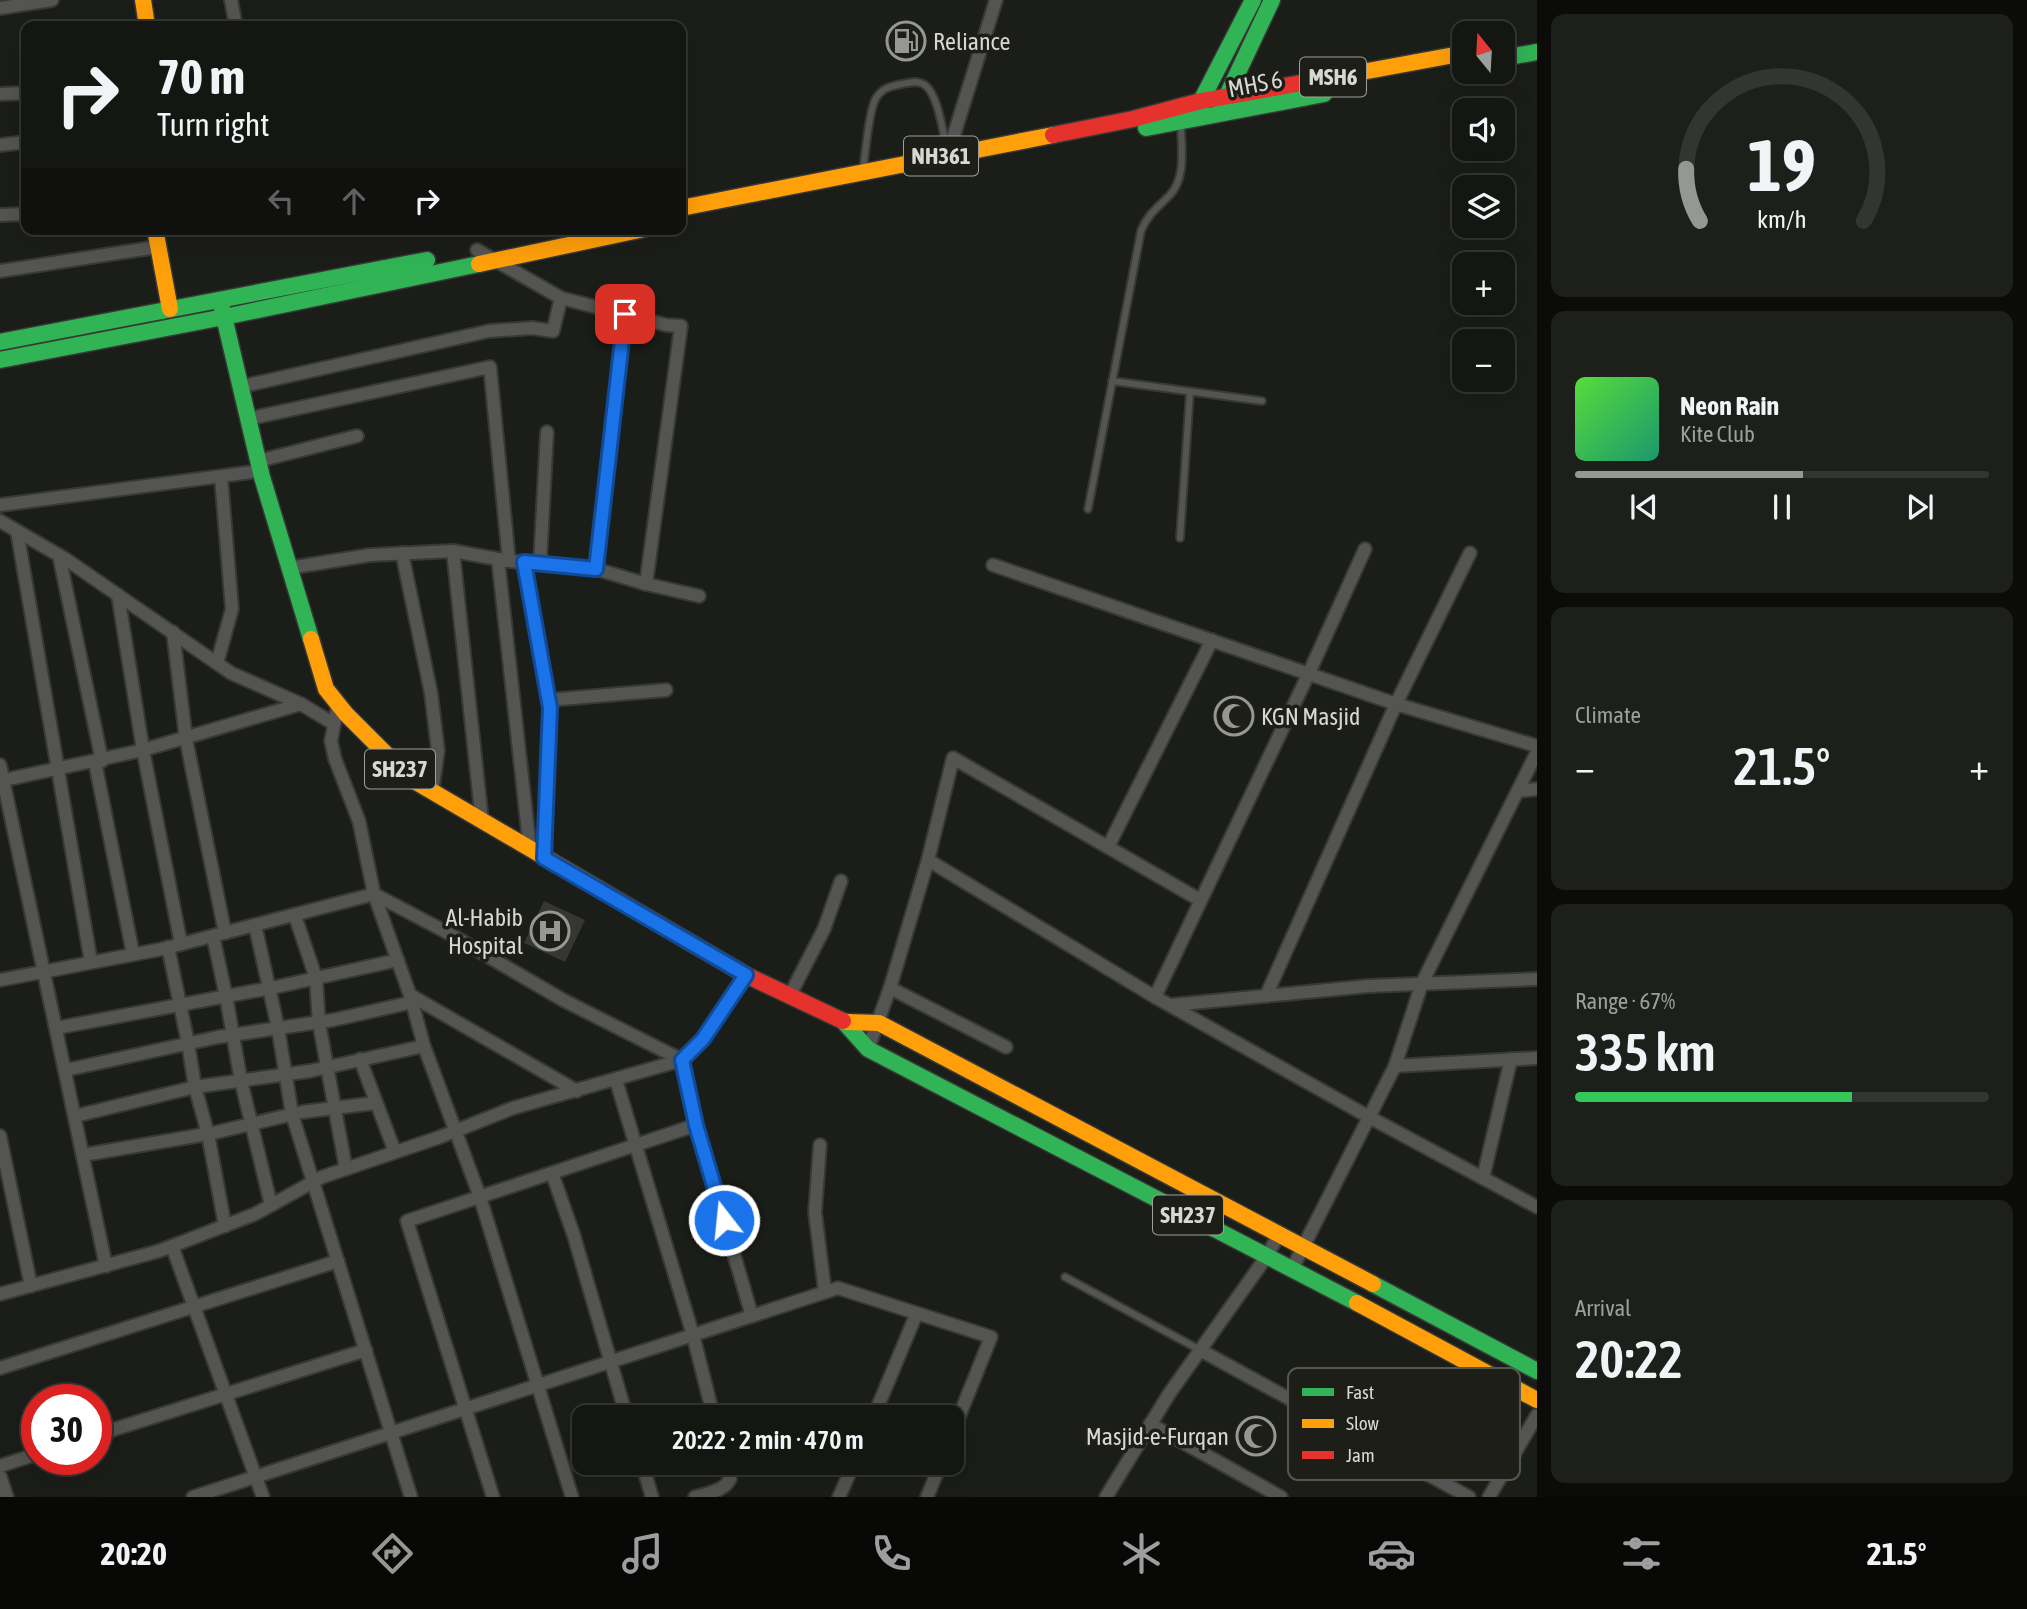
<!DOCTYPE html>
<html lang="en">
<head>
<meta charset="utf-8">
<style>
	body { margin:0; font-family:"Asap Condensed",sans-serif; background:#1d1f1b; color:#f1f3f6; height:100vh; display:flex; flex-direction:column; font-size:26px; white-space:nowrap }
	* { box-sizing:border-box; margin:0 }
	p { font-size:23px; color:#9d9f9f }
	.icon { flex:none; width:38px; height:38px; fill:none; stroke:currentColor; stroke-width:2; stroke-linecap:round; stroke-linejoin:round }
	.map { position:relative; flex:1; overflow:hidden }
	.panel { display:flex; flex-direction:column; gap:14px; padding:14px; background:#0b0c0a; width:490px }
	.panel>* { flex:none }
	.guide { position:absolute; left:21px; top:21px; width:665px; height:214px; border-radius:14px; box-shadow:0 7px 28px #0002,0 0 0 2px #333532; background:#141612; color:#f1f3f6; overflow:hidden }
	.needle { width:46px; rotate:342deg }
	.fabs { position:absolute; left:1452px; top:21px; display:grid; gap:14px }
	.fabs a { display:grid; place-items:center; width:63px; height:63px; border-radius:14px; background:#141612; box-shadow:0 7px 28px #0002,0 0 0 2px #333532; font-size:35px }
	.speed { position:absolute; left:21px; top:1384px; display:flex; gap:14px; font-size:35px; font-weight:700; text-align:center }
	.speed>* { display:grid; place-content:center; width:91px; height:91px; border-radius:50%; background:#141612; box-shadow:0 7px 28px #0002,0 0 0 2px #333532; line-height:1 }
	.speed .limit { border:10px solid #d22; background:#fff; color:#111 }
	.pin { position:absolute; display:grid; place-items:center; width:60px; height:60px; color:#fff; margin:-30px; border-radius:14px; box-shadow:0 4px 10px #0006 }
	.me { position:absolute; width:77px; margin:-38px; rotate:344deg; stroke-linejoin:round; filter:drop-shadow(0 0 5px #0008) }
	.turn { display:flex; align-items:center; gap:24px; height:147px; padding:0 21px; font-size:32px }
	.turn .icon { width:91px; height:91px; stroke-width:2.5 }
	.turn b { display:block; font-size:49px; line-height:60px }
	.lanes { display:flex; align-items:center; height:66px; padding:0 21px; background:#0003; justify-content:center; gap:35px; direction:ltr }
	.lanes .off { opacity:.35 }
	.big { font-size:52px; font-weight:600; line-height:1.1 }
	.panel .widget { flex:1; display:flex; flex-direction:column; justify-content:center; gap:10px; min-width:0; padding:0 24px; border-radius:14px; background:#1d1f1b }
	.panel .dial { align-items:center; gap:0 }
	.dial svg { height:182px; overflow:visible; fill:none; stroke:#333532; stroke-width:7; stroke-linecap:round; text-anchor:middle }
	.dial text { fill:#f1f3f6; stroke:none }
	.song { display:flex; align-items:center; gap:21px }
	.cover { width:84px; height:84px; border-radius:10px; background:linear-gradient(135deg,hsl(110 70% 55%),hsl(160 70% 35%)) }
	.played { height:7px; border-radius:4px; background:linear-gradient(90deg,#959792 55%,#333532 55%) }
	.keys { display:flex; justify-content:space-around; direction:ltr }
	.heat { display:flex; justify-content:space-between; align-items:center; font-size:38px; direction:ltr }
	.charge { height:10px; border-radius:5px; background:linear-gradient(90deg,#34c759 67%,#333532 0) }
	.trip { position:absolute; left:572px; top:1405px; width:392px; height:70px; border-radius:14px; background:#141612; box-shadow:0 7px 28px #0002,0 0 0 2px #333532; font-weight:600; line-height:70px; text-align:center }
	.tabs { display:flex; height:112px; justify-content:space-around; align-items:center; background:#080907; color:#9d9f9f }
	.tabs .icon { width:49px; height:49px }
	.tabs .on { color:#959792 }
	.tabs b { font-size:32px; color:#f1f3f6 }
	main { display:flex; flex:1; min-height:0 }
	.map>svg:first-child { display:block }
</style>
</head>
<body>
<main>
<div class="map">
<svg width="1537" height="1497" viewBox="0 0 1537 1497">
	<rect width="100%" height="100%" fill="#1b1d18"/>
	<!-- building -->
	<polygon fill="#363733" points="544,901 585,920 565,962 524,943"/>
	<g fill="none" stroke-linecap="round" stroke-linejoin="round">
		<defs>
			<g id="lane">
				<path d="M863 169C866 151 868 115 875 100 881 88 891 86 902 84 909 83 917 80 923 84 938 91 943 134 947 149"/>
				<polyline points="1112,381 1262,401"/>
				<path d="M1088 509 1141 231C1147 215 1158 207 1169 196 1187 178 1181 147 1181 124"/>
				<polyline points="1180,538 1190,392"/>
				<polyline points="1065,1277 1200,1350"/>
			</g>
			<g id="street">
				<polyline points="231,0 236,26"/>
				<polyline points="0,8 52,0"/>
				<polyline points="0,94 26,93"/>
				<polyline points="0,145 26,142"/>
				<polyline points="948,154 996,0"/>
				<polyline points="0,215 26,214"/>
				<polyline points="477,250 561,298 666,325 681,326 646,584"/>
				<polyline points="0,271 157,247"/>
				<polyline points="239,387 489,331 532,328 553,331 561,298"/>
				<polyline points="247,419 490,367 509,561"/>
				<polyline points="258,461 357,436"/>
				<polyline points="0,505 260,471"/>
				<polyline points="0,521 67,560 231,673 301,704 334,724"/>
				<polyline points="17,531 91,962"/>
				<polyline points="453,551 482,821"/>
				<polyline points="402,553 431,693 438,751 432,792"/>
				<polyline points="59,555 102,761"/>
				<polyline points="498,559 530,850"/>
				<polyline points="524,562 550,708 544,858"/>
				<polyline points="540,563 547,432"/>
				<polyline points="993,565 1396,704 1537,746"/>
				<polyline points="289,568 370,555 453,551 509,561 596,569 646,584 699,596"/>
				<polyline points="596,569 625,315"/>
				<polyline points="118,595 143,750 181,944"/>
				<polyline points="173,632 186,739 225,933"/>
				<polyline points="217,663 232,609 221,477"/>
				<polyline points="549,700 666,690"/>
				<polyline points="338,704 331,741 335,759 359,821 374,894 410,995 424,1046 480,1197 572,1497"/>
				<polyline points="95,762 133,954"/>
				<polyline points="0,765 106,1266"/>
				<polyline points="0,781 143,750 301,704"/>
				<polyline points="1518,791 1537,789"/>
				<polyline points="1108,847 1212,640"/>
				<polyline points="928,860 1155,997 1369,1117 1537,1207"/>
				<polyline points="295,916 316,978 319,1023 346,1169"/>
				<polyline points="255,925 278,1028 292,1114 411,1497"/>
				<polyline points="213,936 226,996 241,1081 271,1205"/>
				<polyline points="168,947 188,1043 195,1087 208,1134 225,1226"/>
				<polyline points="0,980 162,949 374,894 448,933 563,1000 682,1060 696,1125 752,1316"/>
				<polyline points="890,988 1006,1047"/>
				<polyline points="410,995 577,1091"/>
				<polyline points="790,995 824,929 841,881"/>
				<polyline points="1266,996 1396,704 1470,553"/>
				<polyline points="1155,997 1309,673 1365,549"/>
				<polyline points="1171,1005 1369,986 1537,979"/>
				<polyline points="56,1028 276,987 398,960"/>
				<polyline points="868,1049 890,988 928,860 953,758 1200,900"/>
				<polyline points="360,1059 395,1152"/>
				<polyline points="1395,1066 1537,1058"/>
				<polyline points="66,1070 218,1037 333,1020 413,1002"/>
				<polyline points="616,1080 693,1335 714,1418"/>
				<polyline points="75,1116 195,1087 310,1071 424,1046"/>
				<polyline points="0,1136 31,1286"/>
				<polyline points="820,1145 815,1212 825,1292"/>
				<polyline points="83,1155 213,1133 302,1112 375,1103"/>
				<polyline points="552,1173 574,1236 627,1418"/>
				<polyline points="1483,1178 1511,1059"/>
				<polyline points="172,1246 263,1497"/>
				<polyline points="1292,1269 1395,1066 1422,983 1537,752"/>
				<polyline points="0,1294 159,1251 255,1214 322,1177 440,1137 513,1108 682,1060 703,1039 746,975"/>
				<polyline points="1200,1350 1469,1497"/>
				<polyline points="0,1368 338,1261"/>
				<polyline points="873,1418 916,1315"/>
				<polyline points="1150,1424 1281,1497"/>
				<polyline points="96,1435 366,1350"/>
				<polyline points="642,1463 652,1497"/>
				<polyline points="0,1466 37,1454"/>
				<polyline points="0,1476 7,1497"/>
				<polyline points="193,1497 838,1288 991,1337 952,1434"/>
				<polyline points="493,1497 407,1221 696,1125"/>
				<path d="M695 1497C708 1493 724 1491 730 1479L726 1463"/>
				<polyline points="839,1497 854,1463"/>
				<polyline points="927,1497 941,1463"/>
				<polyline points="1106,1497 1169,1394 1267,1256 1278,1236"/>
				<polyline points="1489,1497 1537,1415"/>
			</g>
			<g id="fast">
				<polyline points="1503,58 1537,52"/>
				<polyline points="1222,106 1272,0"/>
				<polyline points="1201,109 1201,101 1253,0"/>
				<polyline points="1146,128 1324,94"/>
				<polyline points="220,300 262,477 311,639"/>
				<polyline points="0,342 427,260"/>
				<polyline points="0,360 224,317 479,264"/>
				<polyline points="843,1021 868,1049 1357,1303"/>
				<polyline points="1373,1284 1537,1371"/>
			</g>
			<g id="slow">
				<polyline points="143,0 147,26"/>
				<polyline points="1335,77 1465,53"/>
				<polyline points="681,208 1053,135"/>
				<polyline points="155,229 170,309"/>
				<polyline points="479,264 644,229"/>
				<polyline points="311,639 326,689 346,714 411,779 599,889"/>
				<polyline points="846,1022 879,1023 1373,1284"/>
				<polyline points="1357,1303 1537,1400"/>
			</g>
			<g id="jam">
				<polyline points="1053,135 1133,119 1201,101 1335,77"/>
				<polyline points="599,889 746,975 843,1021"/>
			</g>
		</defs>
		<!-- lane casing -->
		<use href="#lane" stroke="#373935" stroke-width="10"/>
		<!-- street casing -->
		<use href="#street" stroke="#373935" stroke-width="16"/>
		<!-- fast casing -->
		<use href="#fast" stroke="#373935" stroke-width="19"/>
		<!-- slow casing -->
		<use href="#slow" stroke="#373935" stroke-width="19"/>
		<!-- jam casing -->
		<use href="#jam" stroke="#373935" stroke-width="19"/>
		<!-- lane -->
		<use href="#lane" stroke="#545452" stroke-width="6"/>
		<!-- street -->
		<use href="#street" stroke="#545452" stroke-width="12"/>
		<!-- fast -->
		<use href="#fast" stroke="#30b455" stroke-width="16"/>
		<!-- slow -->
		<use href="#slow" stroke="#ff9f0a" stroke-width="16"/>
		<!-- jam -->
		<use href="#jam" stroke="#e5322d" stroke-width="16"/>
	</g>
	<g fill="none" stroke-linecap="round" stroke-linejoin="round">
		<defs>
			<polyline id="route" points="625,314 596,569 524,562 550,708 544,858 746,975 703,1039 682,1060 696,1125 724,1220"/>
		</defs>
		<!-- route casing -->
		<use href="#route" stroke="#114b97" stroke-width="18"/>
		<!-- route -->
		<use href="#route" stroke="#1a73e8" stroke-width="12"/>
	</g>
	<!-- icons -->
	<defs>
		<symbol id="fuel-ring" viewBox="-11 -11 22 22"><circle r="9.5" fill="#1c1e17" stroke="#959792" stroke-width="1.5"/><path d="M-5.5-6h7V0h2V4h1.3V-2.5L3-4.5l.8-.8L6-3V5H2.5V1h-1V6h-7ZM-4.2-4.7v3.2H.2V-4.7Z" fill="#959792"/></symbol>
		<symbol id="mosque-ring" viewBox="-11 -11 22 22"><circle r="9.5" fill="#1c1e17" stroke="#959792" stroke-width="1.5"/><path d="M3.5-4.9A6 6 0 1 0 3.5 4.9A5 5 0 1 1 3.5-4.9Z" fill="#959792"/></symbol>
		<symbol id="hospital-ring" viewBox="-11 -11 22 22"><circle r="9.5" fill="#1c1e17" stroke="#959792" stroke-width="1.5"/><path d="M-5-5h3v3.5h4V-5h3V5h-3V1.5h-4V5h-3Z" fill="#959792"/></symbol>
	</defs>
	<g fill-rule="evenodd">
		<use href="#fuel-ring" x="884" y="19" width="44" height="44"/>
		<use href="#mosque-ring" x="1212" y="694" width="44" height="44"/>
		<use href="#hospital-ring" x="528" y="909" width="44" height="44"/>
		<use href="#mosque-ring" x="1234" y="1414" width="44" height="44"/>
	</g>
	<g text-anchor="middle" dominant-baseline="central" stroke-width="7" stroke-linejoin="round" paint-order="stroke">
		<!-- shield labels -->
		<g fill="#1c1e17" stroke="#9fa09b" stroke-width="2">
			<rect x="1300" y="57.5" width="66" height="39" rx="5"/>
			<rect x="904" y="136.5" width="74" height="39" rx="5"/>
			<rect x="365" y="749.5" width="70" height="39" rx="5"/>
			<rect x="1153" y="1195.5" width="70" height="39" rx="5"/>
		</g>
		<g font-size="23" font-weight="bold" fill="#d7d8d3">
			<text x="1333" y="77">MSH6</text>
			<text x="941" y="156">NH361</text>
			<text x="400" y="769">SH237</text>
			<text x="1188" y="1215">SH237</text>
		</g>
		<!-- poi labels -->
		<g font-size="24" fill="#d7d8d3" stroke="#1c1e17" text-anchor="start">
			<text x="933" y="41">Reliance</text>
			<text x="1261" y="716">KGN Masjid</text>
			<text x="523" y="917" text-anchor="end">Al-Habib<tspan x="523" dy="28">Hospital</tspan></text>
			<text x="1229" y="1436" text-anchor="end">Masjid-e-Furqan</text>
		</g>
		<!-- street labels -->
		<g font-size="24" fill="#d7d8d3" stroke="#1c1e17">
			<text transform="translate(1255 84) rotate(-11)">MHS 6</text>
		</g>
	</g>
	<!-- legend -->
	<rect x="1288" y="1368" width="232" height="112" rx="10" fill="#1c1e17" stroke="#54564f" stroke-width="2"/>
	<rect x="1302" y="1388" width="32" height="8" fill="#30b455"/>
	<rect x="1302" y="1419" width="32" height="9" fill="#ff9f0a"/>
	<rect x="1302" y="1451" width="32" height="8" fill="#e5322d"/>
	<g font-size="19" fill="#d7d8d3">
		<text x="1346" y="1399">Fast</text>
		<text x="1346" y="1430">Slow</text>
		<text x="1346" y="1462">Jam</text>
	</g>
</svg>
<div class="fabs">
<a><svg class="needle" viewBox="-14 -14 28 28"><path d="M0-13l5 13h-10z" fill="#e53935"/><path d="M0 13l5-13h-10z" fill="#9d9f9f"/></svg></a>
<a><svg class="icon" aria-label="sound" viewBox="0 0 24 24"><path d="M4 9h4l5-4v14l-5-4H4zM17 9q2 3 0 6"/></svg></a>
<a><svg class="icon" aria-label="layers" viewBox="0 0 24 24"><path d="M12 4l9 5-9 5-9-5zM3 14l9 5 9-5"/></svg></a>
<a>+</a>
<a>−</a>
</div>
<div class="speed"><div class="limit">30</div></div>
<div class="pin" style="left:625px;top:314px;background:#d93025"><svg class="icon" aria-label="arrive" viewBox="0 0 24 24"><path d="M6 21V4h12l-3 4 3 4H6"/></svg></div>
<svg class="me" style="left:724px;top:1220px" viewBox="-20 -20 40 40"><circle r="17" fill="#1a73e8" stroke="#fff" stroke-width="3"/><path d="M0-11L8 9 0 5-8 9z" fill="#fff"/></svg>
<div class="trip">20:22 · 2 min · 470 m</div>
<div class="guide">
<div class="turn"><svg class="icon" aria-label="right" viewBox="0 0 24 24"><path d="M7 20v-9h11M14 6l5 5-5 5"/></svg><div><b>70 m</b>Turn right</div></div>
<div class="lanes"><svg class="icon off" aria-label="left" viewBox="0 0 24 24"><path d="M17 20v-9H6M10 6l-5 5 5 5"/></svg><svg class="icon off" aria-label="ahead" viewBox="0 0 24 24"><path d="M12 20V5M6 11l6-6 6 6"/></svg><svg class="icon" aria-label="right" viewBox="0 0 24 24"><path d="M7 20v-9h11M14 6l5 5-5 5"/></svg></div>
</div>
</div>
<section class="panel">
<div class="widget dial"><svg viewBox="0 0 100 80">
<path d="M14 69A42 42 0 1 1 86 69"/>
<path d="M14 69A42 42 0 0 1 8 46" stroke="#959792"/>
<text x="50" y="56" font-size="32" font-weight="700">19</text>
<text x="50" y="72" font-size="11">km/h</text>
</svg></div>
<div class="widget">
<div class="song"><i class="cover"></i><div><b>Neon Rain</b><p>Kite Club</p></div></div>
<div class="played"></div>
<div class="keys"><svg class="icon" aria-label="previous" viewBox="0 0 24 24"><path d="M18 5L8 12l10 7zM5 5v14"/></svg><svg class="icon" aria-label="pause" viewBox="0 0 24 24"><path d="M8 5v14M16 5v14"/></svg><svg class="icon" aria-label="next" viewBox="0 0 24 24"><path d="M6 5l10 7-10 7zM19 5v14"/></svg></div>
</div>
<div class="widget"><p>Climate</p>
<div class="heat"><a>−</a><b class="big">21.5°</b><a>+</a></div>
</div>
<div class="widget"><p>Range · 67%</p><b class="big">335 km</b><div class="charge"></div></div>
<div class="widget"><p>Arrival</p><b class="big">20:22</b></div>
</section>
</main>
<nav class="tabs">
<b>20:20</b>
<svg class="icon on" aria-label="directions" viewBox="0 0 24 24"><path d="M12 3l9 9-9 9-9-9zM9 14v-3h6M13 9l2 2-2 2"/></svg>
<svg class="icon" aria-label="music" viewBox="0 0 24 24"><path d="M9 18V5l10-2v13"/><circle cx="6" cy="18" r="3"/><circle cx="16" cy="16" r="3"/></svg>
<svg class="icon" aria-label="phone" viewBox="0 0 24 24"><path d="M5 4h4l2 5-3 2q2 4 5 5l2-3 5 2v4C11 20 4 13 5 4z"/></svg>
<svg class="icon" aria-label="climate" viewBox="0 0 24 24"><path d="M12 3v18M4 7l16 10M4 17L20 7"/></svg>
<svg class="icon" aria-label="car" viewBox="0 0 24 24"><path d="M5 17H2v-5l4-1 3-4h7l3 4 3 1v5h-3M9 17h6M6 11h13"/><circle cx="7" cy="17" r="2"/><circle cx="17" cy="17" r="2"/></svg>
<svg class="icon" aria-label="filters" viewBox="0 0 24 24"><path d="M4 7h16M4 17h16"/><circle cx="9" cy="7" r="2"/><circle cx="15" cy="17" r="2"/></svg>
<b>21.5°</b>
</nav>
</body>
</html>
